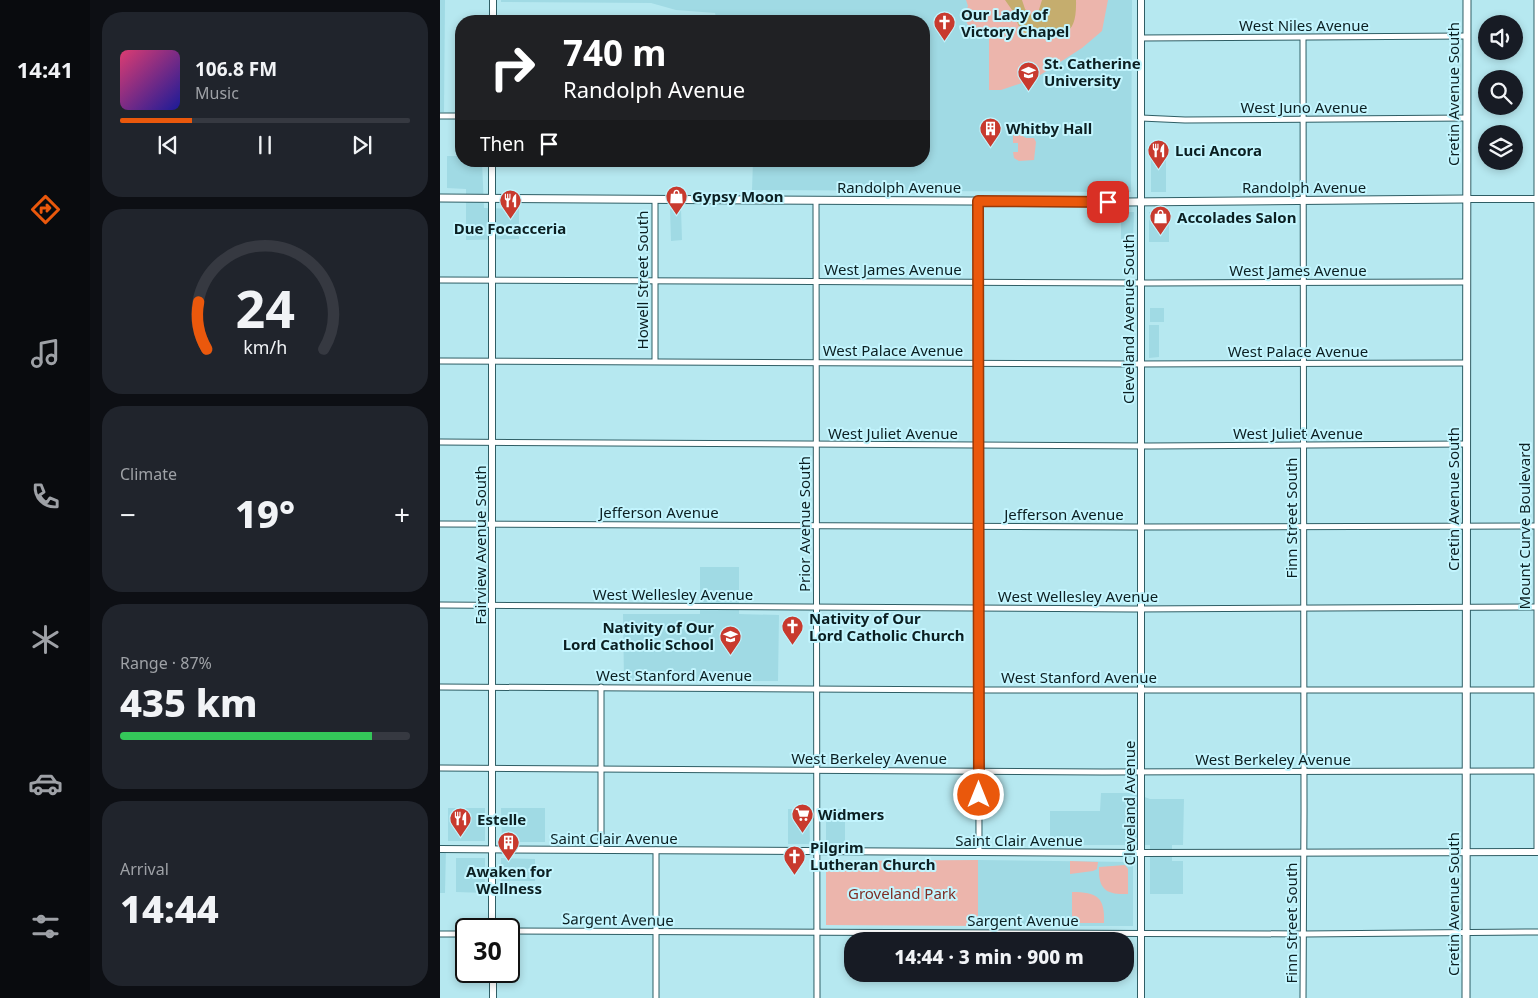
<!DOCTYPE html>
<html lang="en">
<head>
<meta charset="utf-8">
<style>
	body { margin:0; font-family:"Noto Sans",sans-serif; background:#20242c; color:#f1f3f6; height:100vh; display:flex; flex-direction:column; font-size:19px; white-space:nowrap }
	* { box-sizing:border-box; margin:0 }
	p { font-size:16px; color:#9ea1a6 }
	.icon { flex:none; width:28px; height:28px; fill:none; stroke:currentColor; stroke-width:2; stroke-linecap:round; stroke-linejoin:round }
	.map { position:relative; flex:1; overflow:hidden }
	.sheet { display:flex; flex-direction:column; gap:12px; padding:12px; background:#0d0f14; width:350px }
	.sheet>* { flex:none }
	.banner { position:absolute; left:15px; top:15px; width:475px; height:152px; border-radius:20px; box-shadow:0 2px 8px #0003; background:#202124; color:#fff; overflow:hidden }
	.tools { position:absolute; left:1038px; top:15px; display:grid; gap:10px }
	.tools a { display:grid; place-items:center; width:45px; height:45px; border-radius:50%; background:#171b24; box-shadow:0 2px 8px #0003; font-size:25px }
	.speed { position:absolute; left:15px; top:918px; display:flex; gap:10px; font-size:25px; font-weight:700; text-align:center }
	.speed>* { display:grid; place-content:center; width:65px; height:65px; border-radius:50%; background:#171b24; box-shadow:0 2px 8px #0003; line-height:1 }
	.speed .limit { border:2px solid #111; border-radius:8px; background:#fff; color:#111 }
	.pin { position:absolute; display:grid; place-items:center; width:42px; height:42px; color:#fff; margin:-21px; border-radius:10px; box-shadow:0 2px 8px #0006 }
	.me { position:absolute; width:55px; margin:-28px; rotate:0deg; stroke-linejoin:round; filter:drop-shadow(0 0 4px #0008) }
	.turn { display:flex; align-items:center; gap:18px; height:105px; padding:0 25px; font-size:22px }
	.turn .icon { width:65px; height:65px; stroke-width:2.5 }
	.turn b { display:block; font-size:35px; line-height:42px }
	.then { display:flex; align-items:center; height:48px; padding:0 25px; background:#0003; gap:10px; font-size:19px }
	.big { font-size:38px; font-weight:800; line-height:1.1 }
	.sheet .widget { flex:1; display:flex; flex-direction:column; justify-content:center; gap:8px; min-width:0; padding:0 18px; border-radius:20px; background:#20242c }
	.sheet .dial { align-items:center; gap:0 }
	.dial svg { height:130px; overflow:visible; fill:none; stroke:#363941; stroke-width:7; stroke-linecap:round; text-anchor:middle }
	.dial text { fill:#f1f3f6; stroke:none }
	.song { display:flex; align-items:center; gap:15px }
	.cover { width:60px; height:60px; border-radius:8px; background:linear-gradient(135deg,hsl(340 70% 55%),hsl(240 70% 35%)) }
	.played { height:5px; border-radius:2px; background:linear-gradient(90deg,#ea580c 25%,#363941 25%) }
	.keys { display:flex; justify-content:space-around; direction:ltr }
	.heat { display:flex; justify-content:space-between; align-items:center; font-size:28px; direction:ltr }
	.charge { height:8px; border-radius:4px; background:linear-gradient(90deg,#34c759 87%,#363941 0) }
	.trip { position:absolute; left:404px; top:932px; width:290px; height:50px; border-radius:20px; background:#171b24; box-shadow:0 2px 8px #0003; font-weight:800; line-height:50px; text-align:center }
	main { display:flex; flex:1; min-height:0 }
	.tabs { display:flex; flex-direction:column; width:90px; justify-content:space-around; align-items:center; background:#090b0e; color:#9ea1a6 }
	.tabs .icon { width:35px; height:35px }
	.tabs .current { color:#ea580c }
	.tabs b { font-size:22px; color:#f1f3f6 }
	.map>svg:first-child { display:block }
</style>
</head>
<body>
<main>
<nav class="tabs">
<b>14:41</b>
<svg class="icon current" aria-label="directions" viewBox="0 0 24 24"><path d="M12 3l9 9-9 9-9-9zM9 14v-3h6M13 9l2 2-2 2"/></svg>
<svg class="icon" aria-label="music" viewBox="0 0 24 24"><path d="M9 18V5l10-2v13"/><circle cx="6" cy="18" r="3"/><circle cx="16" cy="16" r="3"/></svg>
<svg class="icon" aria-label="phone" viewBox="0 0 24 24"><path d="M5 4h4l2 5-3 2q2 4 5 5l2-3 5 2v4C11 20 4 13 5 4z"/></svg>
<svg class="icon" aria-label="climate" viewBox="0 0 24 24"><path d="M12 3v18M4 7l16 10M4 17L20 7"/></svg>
<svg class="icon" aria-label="car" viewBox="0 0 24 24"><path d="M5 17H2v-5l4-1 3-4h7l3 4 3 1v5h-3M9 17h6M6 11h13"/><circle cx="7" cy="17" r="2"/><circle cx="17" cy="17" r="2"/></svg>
<svg class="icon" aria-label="filters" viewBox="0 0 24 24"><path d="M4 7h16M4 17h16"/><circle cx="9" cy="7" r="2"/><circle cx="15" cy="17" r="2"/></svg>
</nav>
<section class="sheet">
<div class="widget">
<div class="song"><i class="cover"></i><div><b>106.8 FM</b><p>Music</p></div></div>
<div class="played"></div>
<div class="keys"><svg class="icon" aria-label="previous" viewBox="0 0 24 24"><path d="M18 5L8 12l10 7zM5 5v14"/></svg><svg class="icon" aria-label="pause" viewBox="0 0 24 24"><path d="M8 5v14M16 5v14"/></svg><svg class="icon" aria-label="next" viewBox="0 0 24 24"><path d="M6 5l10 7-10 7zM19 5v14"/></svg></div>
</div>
<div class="widget dial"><svg viewBox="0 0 100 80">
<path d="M14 69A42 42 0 1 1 86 69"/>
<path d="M14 69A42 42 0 0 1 9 40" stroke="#ea580c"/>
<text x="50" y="56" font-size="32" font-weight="700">24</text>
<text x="50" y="72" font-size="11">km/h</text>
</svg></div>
<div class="widget"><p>Climate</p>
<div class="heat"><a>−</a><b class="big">19°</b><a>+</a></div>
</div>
<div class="widget"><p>Range · 87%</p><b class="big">435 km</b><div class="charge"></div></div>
<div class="widget"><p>Arrival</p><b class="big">14:44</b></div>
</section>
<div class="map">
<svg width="1098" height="998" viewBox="0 0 1098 998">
	<rect width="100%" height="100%" fill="#b6e8f0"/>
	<!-- built -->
	<g fill="#a0dae4">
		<polygon points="0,0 5,0 4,112 0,112"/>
		<polygon points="61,0 692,0 691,192 312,190 313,161 484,161 484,21 277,21 275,13 236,10 211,3 61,2"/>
		<polygon points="7,156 21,156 21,161 42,161 44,208 79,209 79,239 26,240 26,189 7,188"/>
		<rect x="711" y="160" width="15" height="32"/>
		<polygon points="230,209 241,209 242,240 231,241"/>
		<polygon points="729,211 729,242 709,242 709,212"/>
		<polygon points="681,212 694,212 693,242 681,242"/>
		<rect x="710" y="308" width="14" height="14"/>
		<polygon points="709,325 719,325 719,357 709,358"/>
		<polygon points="260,567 299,567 299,614 339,615 338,681 184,681 183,614 260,614"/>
		<polygon points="661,793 694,793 710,799 744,799 743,845 732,845 732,861 743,861 743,894 710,894 710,845 610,845 610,811 660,811"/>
		<rect x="8" y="808" width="37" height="33"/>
		<polygon points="61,808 105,808 105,842 62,842"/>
		<polygon points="348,809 369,809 370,844 348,844"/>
		<rect x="386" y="809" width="19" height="35"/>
		<polygon points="0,848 6,848 5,893 0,893"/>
		<polygon points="16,858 45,858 45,893 16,892"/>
		<polygon points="61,858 95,859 95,881 61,881"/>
		<polygon points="538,860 691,862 693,863 693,926 538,926"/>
	</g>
	<!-- green -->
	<g fill="#ecb5ac">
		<polygon points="526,0 668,0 662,31 642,48 594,79 561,90 549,90 549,38 544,33 530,29 524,17 528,6"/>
		<polygon points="573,135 581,135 586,138 594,138 596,142 594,160 579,161 574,158 573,152 578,152 578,143 573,143"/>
		<polygon points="538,860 538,926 386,925 386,861"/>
		<polygon points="630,861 658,862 657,869 653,871 630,874"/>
		<path d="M685 865 688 869V894C667 895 658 890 659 867Z"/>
		<path d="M632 892C657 892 665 897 664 923H632Z"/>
	</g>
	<!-- water -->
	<path fill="#c5ad6e" d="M565 0H582L585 9 593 17 597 16 602 0H636C637 38 623 36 590 37L580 29 572 10Z"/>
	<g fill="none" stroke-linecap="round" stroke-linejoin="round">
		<defs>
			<g id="minor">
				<polyline points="1097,0 1097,852"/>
				<polyline points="701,38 1027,36"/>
				<polyline points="0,116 21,116"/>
				<polyline points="701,118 745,120 1026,118"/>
				<polyline points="215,199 215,361"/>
				<polyline points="376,200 377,998"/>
				<polyline points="538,201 539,852"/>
				<polyline points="0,280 708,283 1026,282"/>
				<polyline points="0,361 694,364 1026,363"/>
				<polyline points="0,442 709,446 1026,444"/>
				<polyline points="0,524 694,527 1098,526"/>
				<polyline points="0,605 694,609 1097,607"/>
				<polyline points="0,687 546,690 1097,690"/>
				<polyline points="161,687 161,850"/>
				<polyline points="0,768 662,772 1097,771"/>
				<polyline points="69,931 864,934 1098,932"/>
				<polyline points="0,934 26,934"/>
				<polyline points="216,998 216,850"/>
				<polyline points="863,998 864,811 863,38"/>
			</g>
			<g id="tertiary">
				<polyline points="701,0 701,998"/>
				<polyline points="53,21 53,0"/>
				<polyline points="52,161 52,929"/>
				<polyline points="1026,199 1098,199"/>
				<polyline points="0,849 694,853 1098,852"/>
				<polyline points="53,971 53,998"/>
			</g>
			<g id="secondary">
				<polyline points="0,198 686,202 1026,199"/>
				<polyline points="1026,998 1027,0"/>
			</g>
		</defs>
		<!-- minor casing -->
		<use href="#minor" stroke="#2f5e65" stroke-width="7"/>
		<!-- tertiary casing -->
		<use href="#tertiary" stroke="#2f5e65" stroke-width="8"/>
		<!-- secondary casing -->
		<use href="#secondary" stroke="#2f5e65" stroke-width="9"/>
		<!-- minor -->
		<use href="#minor" stroke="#fff" stroke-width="5"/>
		<!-- tertiary -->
		<use href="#tertiary" stroke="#fff" stroke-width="6"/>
		<!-- secondary -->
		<use href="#secondary" stroke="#fff" stroke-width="7"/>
	</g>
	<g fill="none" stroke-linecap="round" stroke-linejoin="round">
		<defs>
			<polyline id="route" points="539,795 538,201 668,202"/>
		</defs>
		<!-- route casing -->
		<use href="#route" stroke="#983908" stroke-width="12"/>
		<!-- route -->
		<use href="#route" stroke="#ea580c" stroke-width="9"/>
	</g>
	<!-- icons -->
	<defs>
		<symbol id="church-pin" viewBox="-11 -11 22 30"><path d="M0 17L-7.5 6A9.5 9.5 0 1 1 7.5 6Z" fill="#c83a2e" stroke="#c3f5fe"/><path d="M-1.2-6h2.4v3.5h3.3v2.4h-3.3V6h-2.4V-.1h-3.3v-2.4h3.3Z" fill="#fff"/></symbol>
		<symbol id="university-pin" viewBox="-11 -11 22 30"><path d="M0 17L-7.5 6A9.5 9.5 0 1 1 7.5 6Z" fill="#c83a2e" stroke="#c3f5fe"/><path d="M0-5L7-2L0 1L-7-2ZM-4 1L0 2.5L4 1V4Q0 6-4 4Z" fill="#fff"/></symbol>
		<symbol id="building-pin" viewBox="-11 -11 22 30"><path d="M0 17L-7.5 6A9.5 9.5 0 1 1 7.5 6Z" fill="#c83a2e" stroke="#c3f5fe"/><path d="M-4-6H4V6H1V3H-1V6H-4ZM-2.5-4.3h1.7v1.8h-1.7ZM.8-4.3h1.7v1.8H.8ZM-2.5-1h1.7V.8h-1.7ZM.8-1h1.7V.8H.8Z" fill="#fff"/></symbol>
		<symbol id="restaurant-pin" viewBox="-11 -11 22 30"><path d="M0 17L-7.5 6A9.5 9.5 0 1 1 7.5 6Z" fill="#c83a2e" stroke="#c3f5fe"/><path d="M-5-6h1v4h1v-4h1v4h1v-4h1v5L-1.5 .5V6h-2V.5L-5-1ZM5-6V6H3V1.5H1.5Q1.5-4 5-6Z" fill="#fff"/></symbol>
		<symbol id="shop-pin" viewBox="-11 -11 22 30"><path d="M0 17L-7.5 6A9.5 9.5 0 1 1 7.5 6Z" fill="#c83a2e" stroke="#c3f5fe"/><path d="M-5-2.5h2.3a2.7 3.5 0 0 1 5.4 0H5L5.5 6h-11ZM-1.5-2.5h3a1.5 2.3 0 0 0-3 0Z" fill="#fff"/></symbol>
		<symbol id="school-pin" viewBox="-11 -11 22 30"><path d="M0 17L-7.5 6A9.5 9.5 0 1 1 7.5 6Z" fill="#c83a2e" stroke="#c3f5fe"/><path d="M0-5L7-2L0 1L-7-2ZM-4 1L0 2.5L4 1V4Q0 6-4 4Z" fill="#fff"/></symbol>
		<symbol id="supermarket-pin" viewBox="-11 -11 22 30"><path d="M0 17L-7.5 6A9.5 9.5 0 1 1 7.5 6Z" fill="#c83a2e" stroke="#c3f5fe"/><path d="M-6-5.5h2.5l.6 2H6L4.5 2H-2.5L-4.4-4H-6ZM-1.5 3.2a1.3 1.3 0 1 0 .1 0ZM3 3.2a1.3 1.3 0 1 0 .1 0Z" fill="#fff"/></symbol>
	</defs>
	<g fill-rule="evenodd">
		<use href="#church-pin" x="492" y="10" width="25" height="34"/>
		<use href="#university-pin" x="576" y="60" width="25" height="34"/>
		<use href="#building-pin" x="538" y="116" width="25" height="34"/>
		<use href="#restaurant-pin" x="706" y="138" width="25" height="34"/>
		<use href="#shop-pin" x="224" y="184" width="25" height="34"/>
		<use href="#restaurant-pin" x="58" y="188" width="25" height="34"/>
		<use href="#shop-pin" x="708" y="204" width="25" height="34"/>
		<use href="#church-pin" x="340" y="614" width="25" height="34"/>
		<use href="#school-pin" x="278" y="624" width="25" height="34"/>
		<use href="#supermarket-pin" x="350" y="802" width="25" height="34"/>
		<use href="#restaurant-pin" x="8" y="806" width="25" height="34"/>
		<use href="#building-pin" x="56" y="830" width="25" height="34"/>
		<use href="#church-pin" x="342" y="844" width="25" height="34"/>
	</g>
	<g text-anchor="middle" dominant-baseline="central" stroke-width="4" stroke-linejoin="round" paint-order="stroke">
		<!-- poi labels -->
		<g font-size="15" font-weight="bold" fill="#0b1f22" stroke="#c3f5fe" text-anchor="start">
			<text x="521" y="14">Our Lady of<tspan x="521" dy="17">Victory Chapel</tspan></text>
			<text x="604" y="63">St. Catherine<tspan x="604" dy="17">University</tspan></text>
			<text x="566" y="128">Whitby Hall</text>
			<text x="735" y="150">Luci Ancora</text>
			<text x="252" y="196">Gypsy Moon</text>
			<text x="737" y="217">Accolades Salon</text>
			<text x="70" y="228" text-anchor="middle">Due Focacceria</text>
			<text x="369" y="618">Nativity of Our<tspan x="369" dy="17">Lord Catholic Church</tspan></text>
			<text x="274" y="627" text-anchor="end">Nativity of Our<tspan x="274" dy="17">Lord Catholic School</tspan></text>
			<text x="378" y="814">Widmers</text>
			<text x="37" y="819">Estelle</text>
			<text x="370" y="847">Pilgrim<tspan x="370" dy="17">Lutheran Church</tspan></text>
			<text x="69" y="871" text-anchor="middle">Awaken for<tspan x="69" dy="17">Wellness</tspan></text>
		</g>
		<!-- street labels -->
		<g font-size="15" fill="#0b1f22" stroke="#c3f5fe">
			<text x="864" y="25">West Niles Avenue</text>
			<text transform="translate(1013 94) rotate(-90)">Cretin Avenue South</text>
			<text x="864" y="107">West Juno Avenue</text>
			<text x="459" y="187">Randolph Avenue</text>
			<text x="864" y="187">Randolph Avenue</text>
			<text x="453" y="269">West James Avenue</text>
			<text x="858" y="270">West James Avenue</text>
			<text transform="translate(202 280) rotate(-90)">Howell Street South</text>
			<text transform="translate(688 319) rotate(-90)">Cleveland Avenue South</text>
			<text x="453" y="350">West Palace Avenue</text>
			<text x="858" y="351">West Palace Avenue</text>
			<text x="453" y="433">West Juliet Avenue</text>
			<text x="858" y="433">West Juliet Avenue</text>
			<text transform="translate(1013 499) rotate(-90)">Cretin Avenue South</text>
			<text x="219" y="512">Jefferson Avenue</text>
			<text x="624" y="514">Jefferson Avenue</text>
			<text transform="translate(851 518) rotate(-90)">Finn Street South</text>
			<text transform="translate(364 524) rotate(-90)">Prior Avenue South</text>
			<text transform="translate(1084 526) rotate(-90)">Mount Curve Boulevard</text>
			<text transform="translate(40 545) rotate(-90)">Fairview Avenue South</text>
			<text x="233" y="594">West Wellesley Avenue</text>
			<text x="638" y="596">West Wellesley Avenue</text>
			<text x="234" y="675">West Stanford Avenue</text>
			<text x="639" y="677">West Stanford Avenue</text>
			<text x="429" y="758">West Berkeley Avenue</text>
			<text x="833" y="759">West Berkeley Avenue</text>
			<text transform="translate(689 803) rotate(-90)">Cleveland Avenue</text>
			<text x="174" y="838">Saint Clair Avenue</text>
			<text x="579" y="840">Saint Clair Avenue</text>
			<text transform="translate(1013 904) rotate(-90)">Cretin Avenue South</text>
			<text transform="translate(178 919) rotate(1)">Sargent Avenue</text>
			<text x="583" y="920">Sargent Avenue</text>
			<text transform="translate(851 923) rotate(-90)">Finn Street South</text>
		</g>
		<!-- park labels -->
		<g font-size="15" fill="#7f2d24" stroke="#c3f5fe">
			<text x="462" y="893">Groveland Park</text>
		</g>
	</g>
</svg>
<div class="tools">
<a><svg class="icon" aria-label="sound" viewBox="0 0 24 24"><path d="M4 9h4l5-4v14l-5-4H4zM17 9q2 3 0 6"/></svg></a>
<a><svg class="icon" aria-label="search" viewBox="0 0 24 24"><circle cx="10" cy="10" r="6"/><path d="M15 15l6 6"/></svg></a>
<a><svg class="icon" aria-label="layers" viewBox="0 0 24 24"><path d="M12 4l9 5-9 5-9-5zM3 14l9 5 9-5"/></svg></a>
</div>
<div class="speed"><div class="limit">30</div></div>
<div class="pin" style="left:668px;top:202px;background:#d93025"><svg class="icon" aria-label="arrive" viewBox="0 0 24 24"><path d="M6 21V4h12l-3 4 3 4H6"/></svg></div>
<svg class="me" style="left:539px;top:795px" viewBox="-20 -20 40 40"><circle r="17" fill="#ea580c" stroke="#fff" stroke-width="3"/><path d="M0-11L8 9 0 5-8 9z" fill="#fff"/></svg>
<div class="trip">14:44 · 3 min · 900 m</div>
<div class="banner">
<div class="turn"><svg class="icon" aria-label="right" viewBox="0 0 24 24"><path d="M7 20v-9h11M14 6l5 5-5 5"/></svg><div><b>740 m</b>Randolph Avenue</div></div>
<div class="then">Then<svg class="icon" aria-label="arrive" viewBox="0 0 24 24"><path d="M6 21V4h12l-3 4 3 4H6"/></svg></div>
</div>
</div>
</main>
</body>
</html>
